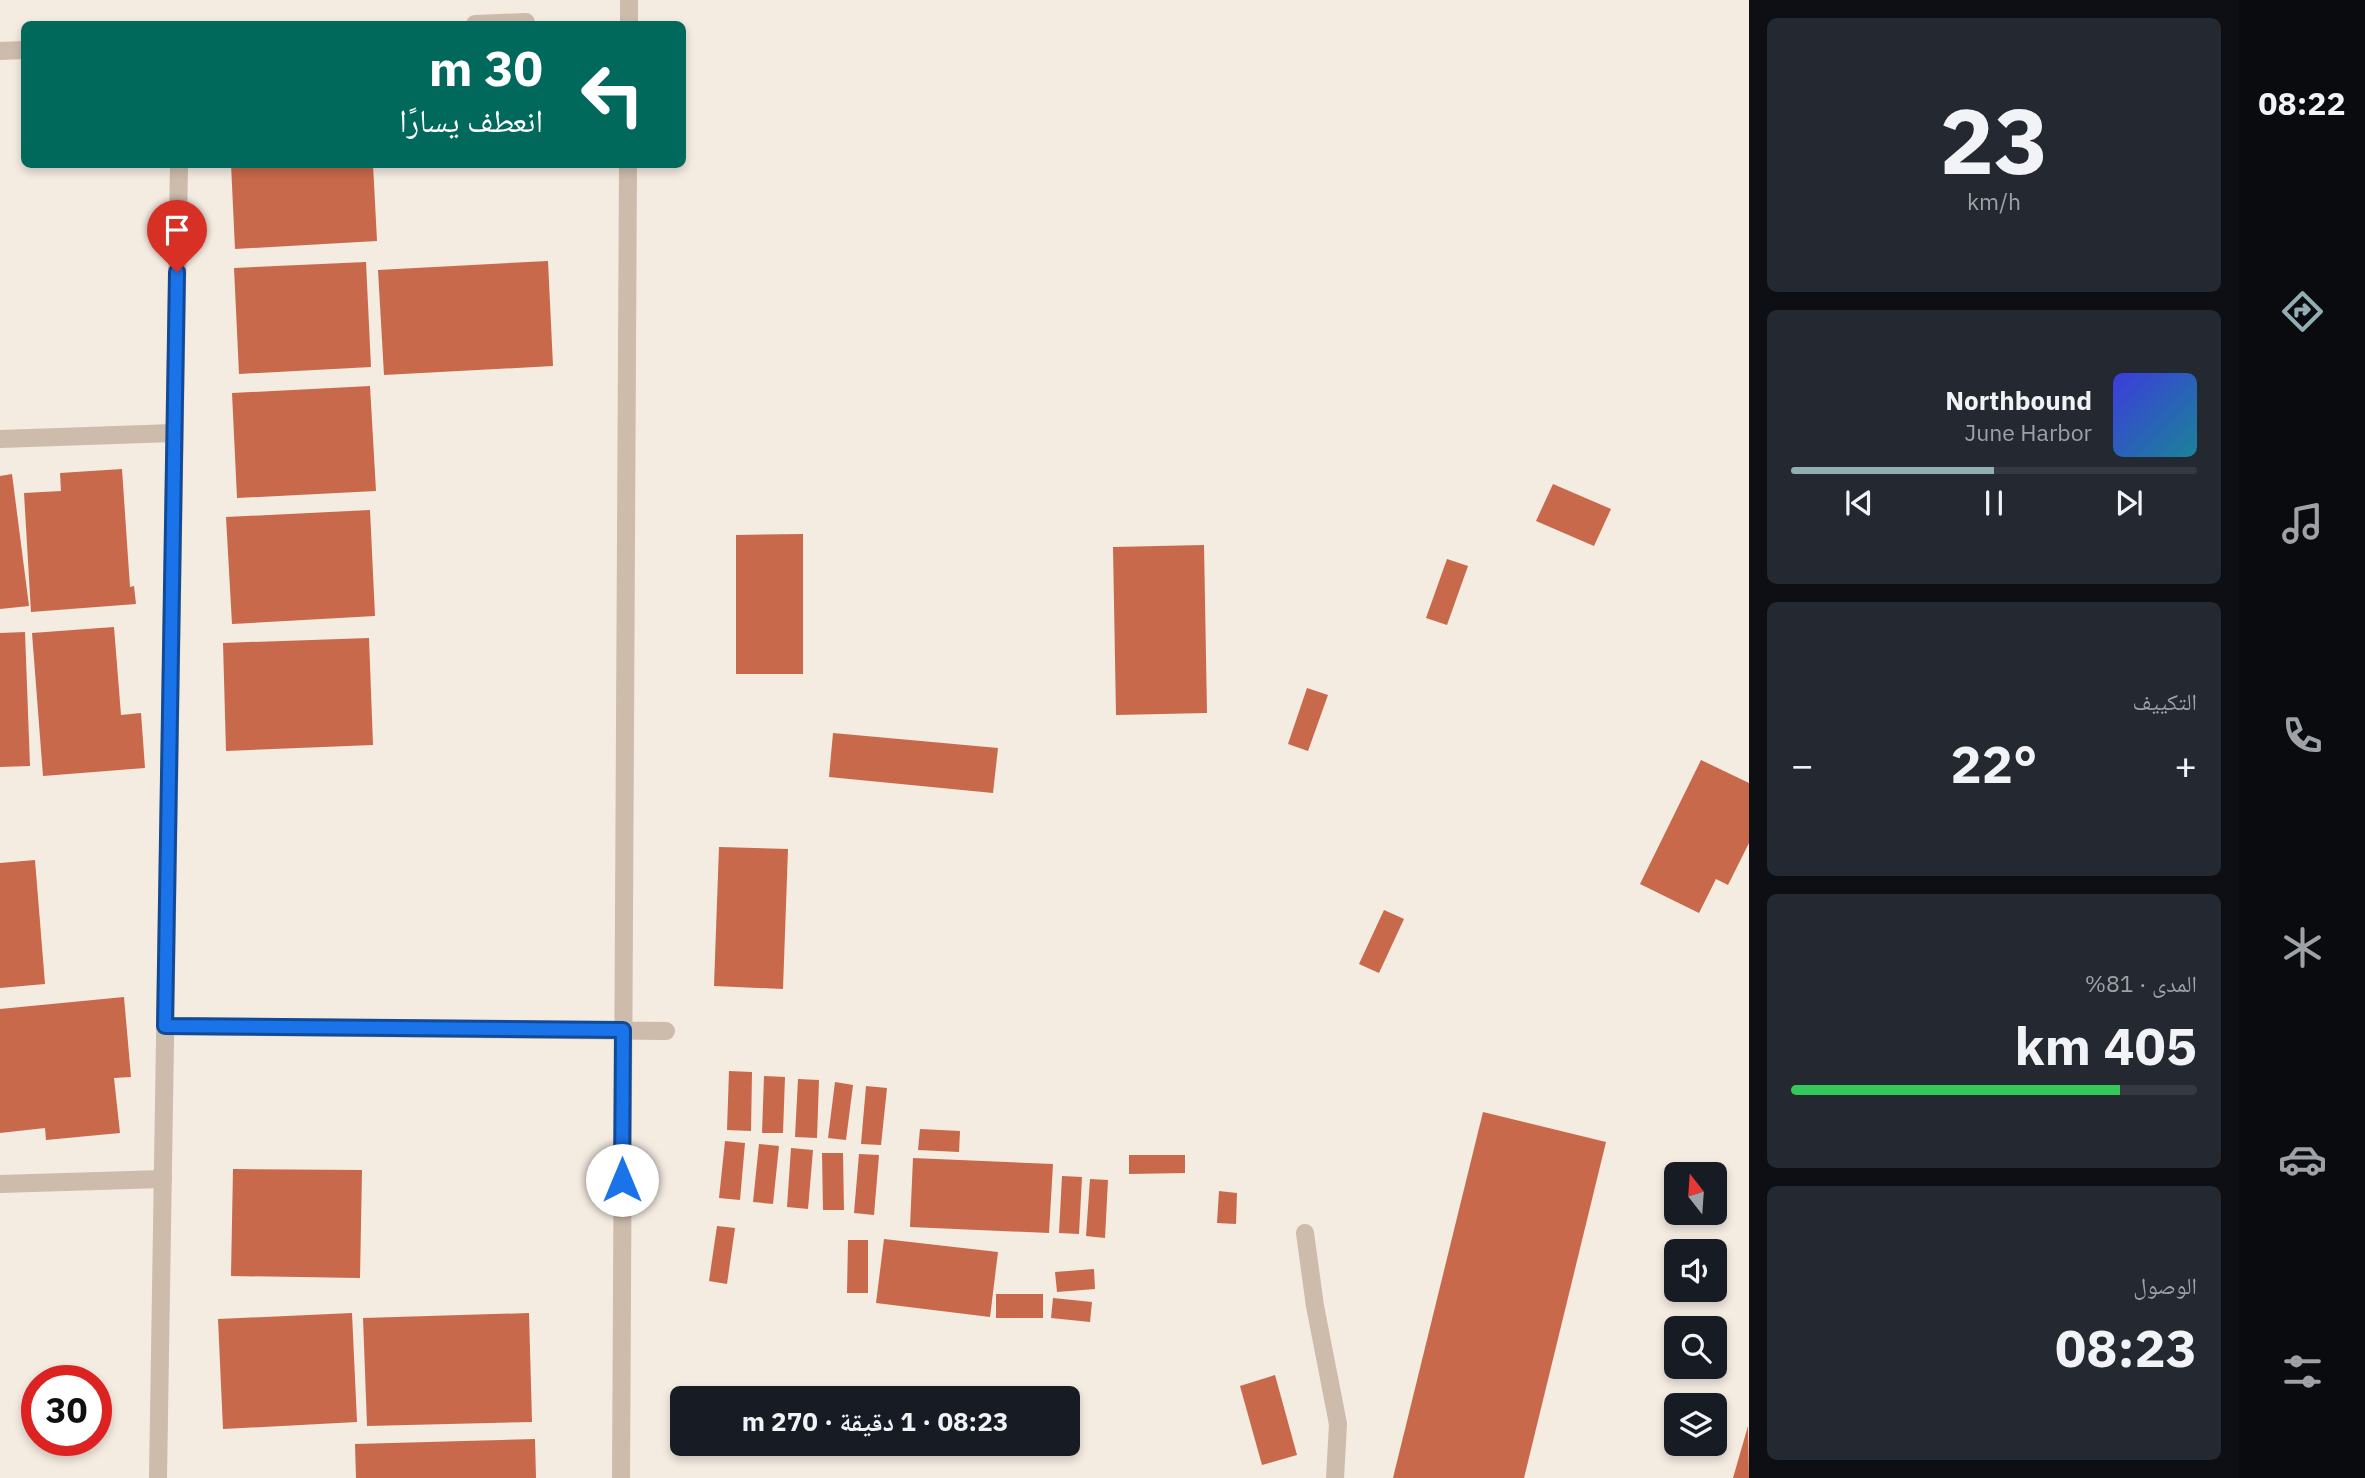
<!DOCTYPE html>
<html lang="ar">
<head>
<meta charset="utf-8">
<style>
	body { margin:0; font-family:"IBM Plex Sans","Noto Naskh Arabic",sans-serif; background:#242831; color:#f1f3f6; direction:rtl; height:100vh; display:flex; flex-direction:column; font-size:26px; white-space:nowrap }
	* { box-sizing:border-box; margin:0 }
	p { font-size:23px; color:#9ea1a6 }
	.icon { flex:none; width:38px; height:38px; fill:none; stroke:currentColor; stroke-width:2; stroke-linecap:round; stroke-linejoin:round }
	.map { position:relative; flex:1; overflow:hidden; direction:ltr }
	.drawer { display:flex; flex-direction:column; gap:18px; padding:18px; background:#0d0f14; width:490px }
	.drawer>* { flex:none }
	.hud { position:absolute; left:21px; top:21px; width:665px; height:147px; border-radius:10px; box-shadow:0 4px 10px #0003; direction:rtl; background:#00695c; color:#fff; overflow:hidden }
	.needle { width:46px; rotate:343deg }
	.controls { position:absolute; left:1664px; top:1162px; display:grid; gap:14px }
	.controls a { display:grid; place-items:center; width:63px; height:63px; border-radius:10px; background:#171b24; box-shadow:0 4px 10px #0003; font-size:35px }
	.speed { position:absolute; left:21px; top:1365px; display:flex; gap:14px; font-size:35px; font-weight:700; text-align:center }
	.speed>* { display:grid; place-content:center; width:91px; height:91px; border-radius:50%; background:#171b24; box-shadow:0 4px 10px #0003; line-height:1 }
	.speed .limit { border:10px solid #d22; background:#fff; color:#111 }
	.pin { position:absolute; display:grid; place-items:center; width:60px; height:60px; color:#fff; margin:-72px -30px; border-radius:50% 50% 50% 0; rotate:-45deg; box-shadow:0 0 7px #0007 }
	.pin .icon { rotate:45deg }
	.me { position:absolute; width:77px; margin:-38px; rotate:0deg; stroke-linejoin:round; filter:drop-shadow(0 0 5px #0008) }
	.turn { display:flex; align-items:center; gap:24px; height:147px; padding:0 28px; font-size:32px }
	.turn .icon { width:91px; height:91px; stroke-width:2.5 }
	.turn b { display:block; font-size:49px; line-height:60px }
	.big { font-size:52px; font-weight:700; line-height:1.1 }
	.drawer .card { flex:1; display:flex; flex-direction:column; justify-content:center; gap:10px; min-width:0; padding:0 24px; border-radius:10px; background:#242831 }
	.drawer .dial { align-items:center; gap:0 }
	.dial b { font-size:91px; line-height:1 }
	.song { display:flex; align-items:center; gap:21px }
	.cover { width:84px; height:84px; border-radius:10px; background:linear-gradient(135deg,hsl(240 70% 55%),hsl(190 70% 35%)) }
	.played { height:7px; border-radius:4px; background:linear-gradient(90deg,#92aeb2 50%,#363941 50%) }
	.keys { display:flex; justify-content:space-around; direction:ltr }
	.heat { display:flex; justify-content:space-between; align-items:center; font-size:38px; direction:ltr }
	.charge { height:10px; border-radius:5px; background:linear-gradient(90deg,#34c759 81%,#363941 0) }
	.trip { position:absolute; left:670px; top:1386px; width:410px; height:70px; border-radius:10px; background:#171b24; box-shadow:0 4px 10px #0003; font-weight:700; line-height:70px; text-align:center; direction:rtl }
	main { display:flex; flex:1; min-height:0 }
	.tabs { display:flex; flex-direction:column; width:126px; justify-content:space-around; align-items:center; background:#090b0e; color:#9ea1a6 }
	.tabs .icon { width:49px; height:49px }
	.tabs .selected { color:#92aeb2 }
	.tabs b { font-size:32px; color:#f1f3f6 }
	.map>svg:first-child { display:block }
</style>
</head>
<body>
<main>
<nav class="tabs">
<b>08:22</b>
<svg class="icon selected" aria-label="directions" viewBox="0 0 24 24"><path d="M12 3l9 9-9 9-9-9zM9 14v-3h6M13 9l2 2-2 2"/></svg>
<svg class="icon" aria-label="music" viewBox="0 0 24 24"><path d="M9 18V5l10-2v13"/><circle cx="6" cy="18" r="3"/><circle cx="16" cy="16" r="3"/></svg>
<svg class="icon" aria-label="phone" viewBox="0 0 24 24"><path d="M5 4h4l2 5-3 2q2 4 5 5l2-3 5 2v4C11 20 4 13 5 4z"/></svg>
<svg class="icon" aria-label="climate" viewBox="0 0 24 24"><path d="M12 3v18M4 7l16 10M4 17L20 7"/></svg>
<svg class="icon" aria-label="car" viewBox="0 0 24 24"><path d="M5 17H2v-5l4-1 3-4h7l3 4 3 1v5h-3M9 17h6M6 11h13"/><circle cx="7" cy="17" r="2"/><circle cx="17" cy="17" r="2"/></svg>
<svg class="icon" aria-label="filters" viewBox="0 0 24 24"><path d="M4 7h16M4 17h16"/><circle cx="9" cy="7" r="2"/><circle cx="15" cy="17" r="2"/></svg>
</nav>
<section class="drawer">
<div class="card dial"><b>23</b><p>km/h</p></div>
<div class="card">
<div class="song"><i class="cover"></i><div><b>Northbound</b><p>June Harbor</p></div></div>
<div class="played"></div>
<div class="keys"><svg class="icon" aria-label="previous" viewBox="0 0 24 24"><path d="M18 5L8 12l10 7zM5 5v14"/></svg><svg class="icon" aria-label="pause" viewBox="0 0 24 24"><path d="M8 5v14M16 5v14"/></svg><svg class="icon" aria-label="next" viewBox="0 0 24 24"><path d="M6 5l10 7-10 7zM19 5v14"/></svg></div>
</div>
<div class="card"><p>التكييف</p>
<div class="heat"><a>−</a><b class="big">22°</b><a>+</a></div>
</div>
<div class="card"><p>المدى · 81%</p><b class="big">405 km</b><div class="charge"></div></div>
<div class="card"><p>الوصول</p><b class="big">08:23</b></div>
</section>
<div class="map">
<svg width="1749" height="1478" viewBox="0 0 1749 1478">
	<rect width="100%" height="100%" fill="#f4ebe1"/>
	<!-- building -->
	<g fill="#c8694b">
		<polygon points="231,164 373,164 377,241 235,249"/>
		<polygon points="548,261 553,366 384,375 378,270"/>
		<polygon points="366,262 371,367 239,374 234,268"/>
		<polygon points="370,386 376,491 237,498 232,393"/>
		<polygon points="122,469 130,587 134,586 136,604 31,612 24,493 61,491 60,473"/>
		<polygon points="12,474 29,606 0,609 0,476"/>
		<polygon points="1553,484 1611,509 1594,546 1536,521"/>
		<polygon points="370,510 375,616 232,624 226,517"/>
		<polygon points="803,534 803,674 736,674 736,535"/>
		<polygon points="1204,545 1207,713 1116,715 1113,547"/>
		<polygon points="1447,559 1468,566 1447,625 1426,618"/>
		<polygon points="114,627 121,715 141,713 145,768 43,776 32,633"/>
		<polygon points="25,632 30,766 0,767 0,633"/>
		<polygon points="369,638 373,745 226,751 223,643"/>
		<polygon points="1307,688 1328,695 1308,751 1288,744"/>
		<polygon points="833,733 998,748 993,793 829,777"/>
		<polygon points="1701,760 1749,783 1749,843 1728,885 1716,879 1699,913 1640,884"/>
		<polygon points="719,847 788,849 783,989 714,986"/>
		<polygon points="35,860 45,984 0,988 0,863"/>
		<polygon points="1384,910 1404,919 1379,973 1359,964"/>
		<polygon points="124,997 131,1077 114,1078 120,1133 46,1140 45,1128 0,1133 0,1009"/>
		<polygon points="729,1071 752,1072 751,1131 727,1130"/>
		<polygon points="764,1076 785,1077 783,1133 762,1133"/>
		<polygon points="798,1079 819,1080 817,1138 795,1137"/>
		<polygon points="835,1082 853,1085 846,1140 828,1138"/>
		<polygon points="866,1086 887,1088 881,1145 861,1144"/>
		<polygon points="1483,1112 1606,1142 1524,1478 1393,1478"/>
		<polygon points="920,1129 960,1131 959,1152 918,1150"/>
		<polygon points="725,1141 745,1143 740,1200 719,1198"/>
		<polygon points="759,1144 779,1146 773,1204 753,1202"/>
		<polygon points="791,1148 813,1150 808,1209 787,1207"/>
		<polygon points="822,1153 843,1153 844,1210 823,1210"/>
		<polygon points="859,1154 879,1155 874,1215 854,1213"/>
		<polygon points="1129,1155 1185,1155 1185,1173 1129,1174"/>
		<polygon points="913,1158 1053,1164 1049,1233 910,1227"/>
		<polygon points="233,1169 362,1170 360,1278 231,1276"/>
		<polygon points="1062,1176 1082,1177 1079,1234 1059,1233"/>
		<polygon points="1090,1179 1108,1180 1105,1238 1086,1236"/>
		<polygon points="1219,1191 1237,1193 1236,1224 1217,1223"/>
		<polygon points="717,1226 735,1228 727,1284 709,1281"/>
		<polygon points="884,1239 998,1252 990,1317 876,1303"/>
		<polygon points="848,1240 868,1240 868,1293 847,1293"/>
		<polygon points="1094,1269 1095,1289 1057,1292 1055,1272"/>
		<rect x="996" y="1294" width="47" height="24"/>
		<polygon points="1053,1298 1092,1302 1090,1322 1051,1318"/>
		<polygon points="352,1313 357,1422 223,1429 218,1319"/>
		<polygon points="529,1313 532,1422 367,1426 363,1318"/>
		<polygon points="1275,1375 1297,1455 1262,1465 1240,1386"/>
		<polygon points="1748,1426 1749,1478 1733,1478"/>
		<polygon points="535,1439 536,1478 356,1478 355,1444"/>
	</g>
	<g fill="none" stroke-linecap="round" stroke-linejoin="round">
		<!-- minor -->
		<g stroke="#cdbbac" stroke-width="18">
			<polyline points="475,24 526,22"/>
			<polyline points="629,24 629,0"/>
			<polyline points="0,51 24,50"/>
			<polyline points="0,439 174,433"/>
			<polyline points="165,1026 666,1031"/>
			<polyline points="0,1184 163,1179"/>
			<polyline points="1305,1233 1315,1306 1338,1424 1335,1478"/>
			<polyline points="158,1478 179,164"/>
			<polyline points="621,1478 628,164"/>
		</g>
	</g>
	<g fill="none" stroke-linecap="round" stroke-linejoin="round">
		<defs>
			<polyline id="route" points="177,272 165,1026 623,1030 622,1180"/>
		</defs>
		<!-- route casing -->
		<use href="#route" stroke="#114b97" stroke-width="18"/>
		<!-- route -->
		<use href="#route" stroke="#1a73e8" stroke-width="12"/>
	</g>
</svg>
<div class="controls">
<a><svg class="needle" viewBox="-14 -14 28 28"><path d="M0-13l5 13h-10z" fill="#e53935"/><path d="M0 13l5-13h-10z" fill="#9ea1a6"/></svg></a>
<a><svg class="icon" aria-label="sound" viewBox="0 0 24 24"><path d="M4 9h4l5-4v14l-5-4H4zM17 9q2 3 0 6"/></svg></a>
<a><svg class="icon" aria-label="search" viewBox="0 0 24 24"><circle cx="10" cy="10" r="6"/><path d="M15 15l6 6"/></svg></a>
<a><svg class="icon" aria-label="layers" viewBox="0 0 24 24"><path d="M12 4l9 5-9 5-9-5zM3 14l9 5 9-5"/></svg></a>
</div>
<div class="speed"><div class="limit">30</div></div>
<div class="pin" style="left:177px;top:272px;background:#d93025"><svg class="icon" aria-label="arrive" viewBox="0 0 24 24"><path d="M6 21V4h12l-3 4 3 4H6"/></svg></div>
<svg class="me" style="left:622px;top:1180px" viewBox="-20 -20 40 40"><circle r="19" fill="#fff"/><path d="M0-13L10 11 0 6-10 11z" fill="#1a73e8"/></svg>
<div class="trip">08:23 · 1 دقيقة · 270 m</div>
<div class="hud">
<div class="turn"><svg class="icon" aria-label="left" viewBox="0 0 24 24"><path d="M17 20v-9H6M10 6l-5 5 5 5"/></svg><div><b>30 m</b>انعطف يسارًا</div></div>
</div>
</div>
</main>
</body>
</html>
